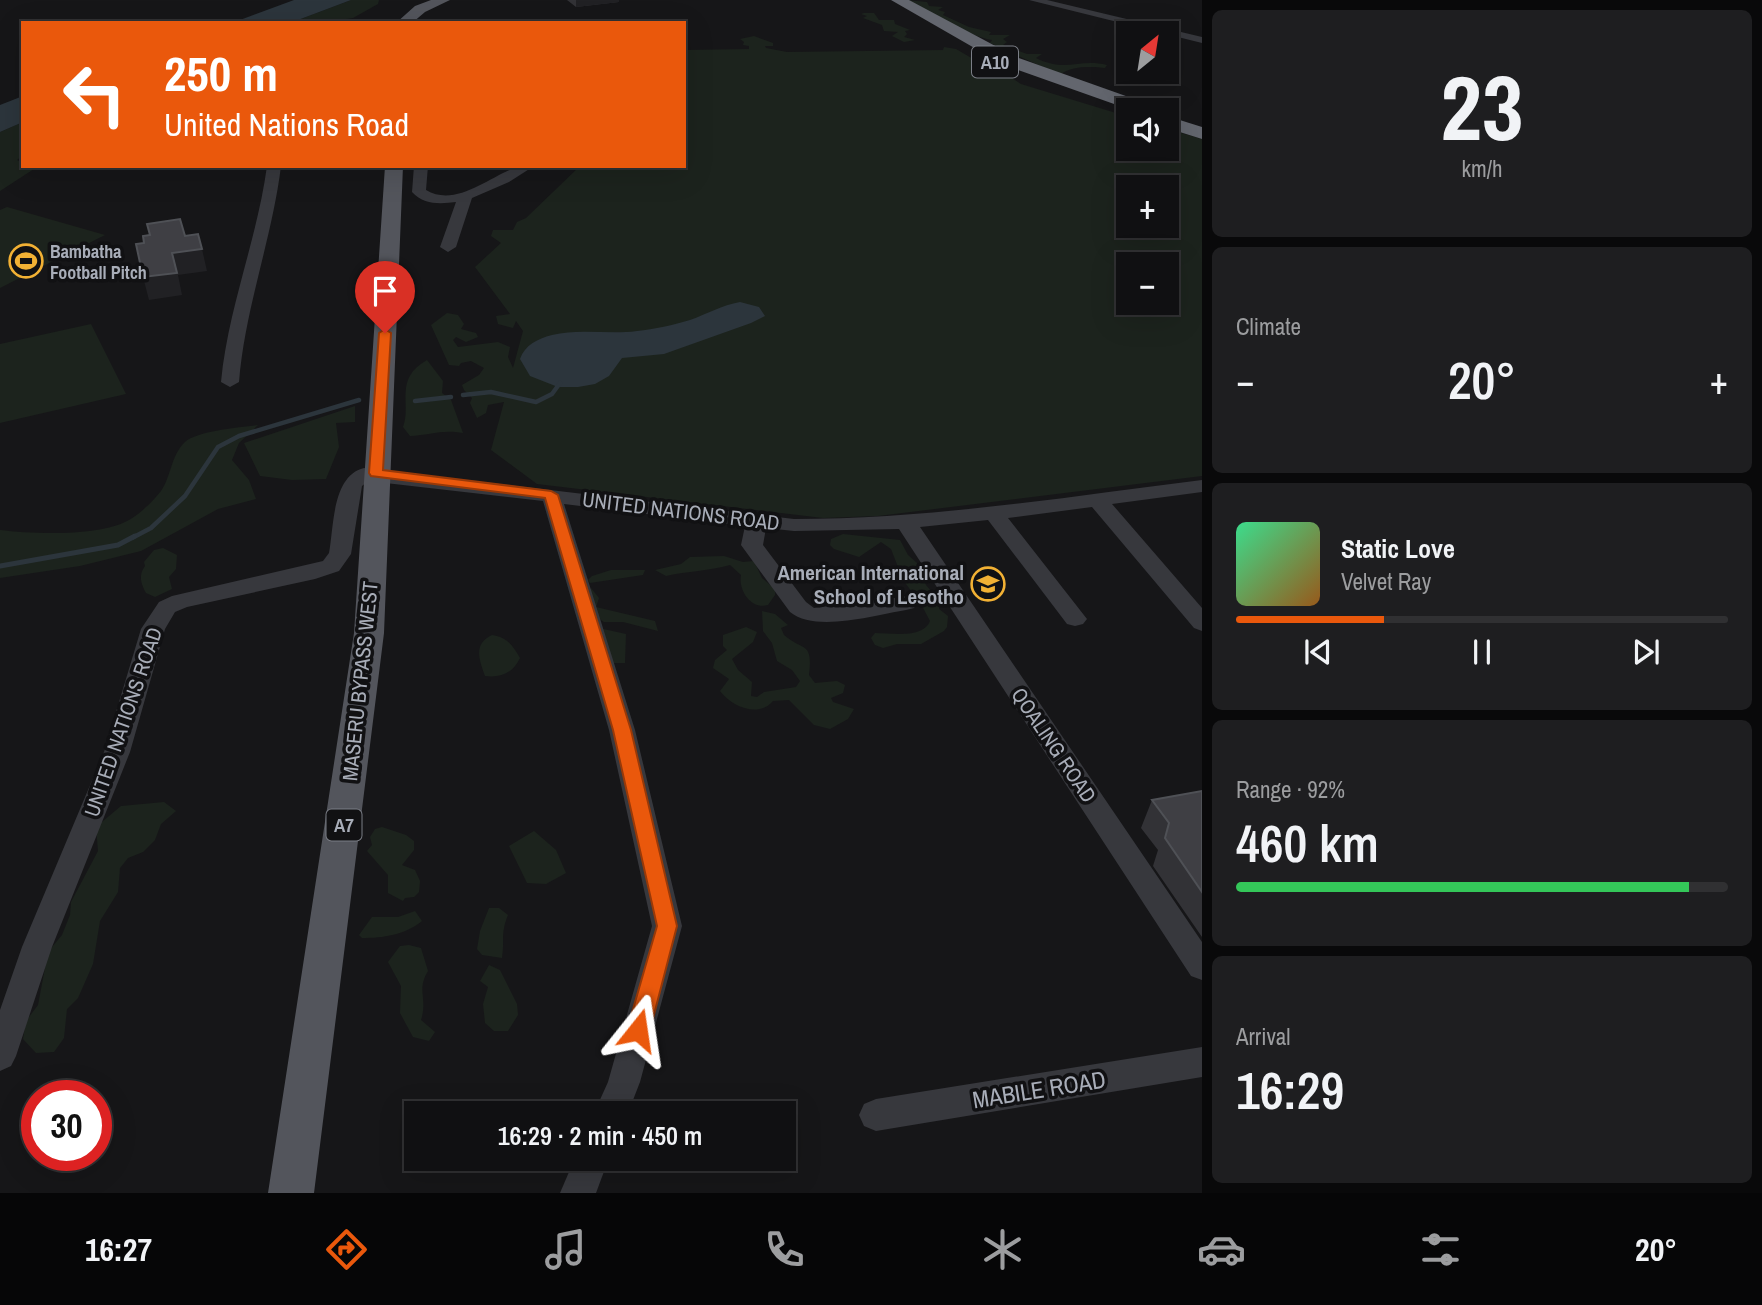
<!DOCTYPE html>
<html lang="en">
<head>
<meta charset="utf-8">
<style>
	body { margin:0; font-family:"Archivo Narrow",sans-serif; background:#1e1e20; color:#f1f3f6; height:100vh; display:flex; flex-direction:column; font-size:26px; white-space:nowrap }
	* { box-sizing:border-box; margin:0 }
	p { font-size:23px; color:#9c9d9f }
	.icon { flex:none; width:38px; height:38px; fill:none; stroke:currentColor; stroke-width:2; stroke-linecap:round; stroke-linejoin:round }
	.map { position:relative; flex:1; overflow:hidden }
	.drawer { display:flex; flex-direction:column; gap:10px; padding:10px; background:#09090a; width:560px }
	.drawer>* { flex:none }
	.guide { position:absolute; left:21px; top:21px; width:665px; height:147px; border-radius:0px; box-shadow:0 7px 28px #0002,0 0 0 2px #303032; background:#ea580c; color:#fff; overflow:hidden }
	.needle { width:46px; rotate:30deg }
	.buttons { position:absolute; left:1116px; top:21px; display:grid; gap:14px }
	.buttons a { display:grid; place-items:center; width:63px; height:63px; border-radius:0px; background:#101012; box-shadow:0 7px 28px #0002,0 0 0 2px #303032; font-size:35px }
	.speed { position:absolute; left:21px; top:1080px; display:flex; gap:14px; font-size:35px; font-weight:700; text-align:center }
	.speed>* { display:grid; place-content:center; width:91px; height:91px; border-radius:50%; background:#101012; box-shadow:0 7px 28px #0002,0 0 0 2px #303032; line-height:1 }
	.speed .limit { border:10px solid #d22; background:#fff; color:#111 }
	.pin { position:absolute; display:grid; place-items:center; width:60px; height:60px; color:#fff; margin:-72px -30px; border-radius:50% 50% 50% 0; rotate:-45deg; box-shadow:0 0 7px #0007 }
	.pin .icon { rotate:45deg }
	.me { position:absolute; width:77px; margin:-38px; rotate:15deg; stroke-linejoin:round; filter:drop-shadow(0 0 5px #0008) }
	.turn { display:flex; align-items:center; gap:24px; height:147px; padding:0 28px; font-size:32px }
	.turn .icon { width:91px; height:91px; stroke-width:2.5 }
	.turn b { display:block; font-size:49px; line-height:60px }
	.big { font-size:52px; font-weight:600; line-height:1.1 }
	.drawer .widget { flex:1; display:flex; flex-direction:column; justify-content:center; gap:10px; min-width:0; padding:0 24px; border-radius:10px; background:#1e1e20 }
	.drawer .dial { align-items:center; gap:0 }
	.dial b { font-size:91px; line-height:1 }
	.song { display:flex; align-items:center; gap:21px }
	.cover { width:84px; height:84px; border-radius:10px; background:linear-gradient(135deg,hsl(150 70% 55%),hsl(30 70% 35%)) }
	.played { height:7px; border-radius:4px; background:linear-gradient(90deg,#ea580c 30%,#303032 30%) }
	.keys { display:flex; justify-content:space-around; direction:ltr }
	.heat { display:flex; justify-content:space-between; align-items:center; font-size:38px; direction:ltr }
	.charge { height:10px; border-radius:5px; background:linear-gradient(90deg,#34c759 92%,#303032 0) }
	.trip { position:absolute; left:404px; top:1101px; width:392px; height:70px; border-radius:0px; background:#101012; box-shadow:0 7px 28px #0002,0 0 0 2px #303032; font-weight:600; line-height:70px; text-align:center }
	.dock { display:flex; height:112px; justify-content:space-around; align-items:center; background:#060607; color:#9c9d9f }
	.dock .icon { width:49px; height:49px }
	.dock .on { color:#ea580c }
	.dock b { font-size:32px; color:#f1f3f6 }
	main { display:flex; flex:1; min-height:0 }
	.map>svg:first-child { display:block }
</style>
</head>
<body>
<main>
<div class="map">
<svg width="1202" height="1193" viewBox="0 0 1202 1193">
	<rect width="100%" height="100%" fill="#161618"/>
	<!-- green -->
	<g fill="#1c231d" fill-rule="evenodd">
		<polygon points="351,0 379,0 378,4 353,18 320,23 290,23"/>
		<path d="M906 0 927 2 929 6 943 7 938 10 945 12 943 15 969 27 991 32 989 35H1010L1003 39 1007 42 1003 45 1027 54H1042L1036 58C1066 73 1079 58 1107 65L1105 68C1092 66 1071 66 1061 74 1035 64 1014 54 990 43L992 40C970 37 929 11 906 0Z"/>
		<polygon points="864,13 874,13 879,20 894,20 895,24 910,30 905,31 907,34 904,37 915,40 904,42 892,36 898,32 884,31 882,25 863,18 867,16 861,14"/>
		<path d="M754 36 773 43V46H765L766 48 787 52 943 50 944 47 956 49 980 63 996 68 1021 84 1129 117V149H1167V129L1202 139V476L878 516 823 518 537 484 491 450 504 402 488 405 486 413 477 418 470 403 472 398 464 390 462 385 479 375 484 368 471 361 461 363 459 366 449 365 431 325 447 313 458 315 464 324 461 329 476 333 478 337 466 342 456 337 453 340 458 347 498 342 510 347 508 357 513 368 523 331 516 321 513 328 498 324 496 316 510 314 475 267 501 243 491 236 493 230H513L517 222 526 218 580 166H684V50L749 49V46L743 45 744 42 740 39ZM1129 187H1167V226H1129ZM1129 264H1167V303H1129Z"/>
		<polygon points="23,122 23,155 17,160 23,163 23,166 37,167 0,191 0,132"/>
		<polygon points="7,207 105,235 0,288 0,210"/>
		<polygon points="91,324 126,394 0,423 0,344"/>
		<path d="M427 360 443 381 442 393 451 400 463 433C443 429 429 435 410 436L403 427C412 405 393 379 427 360Z"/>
		<polygon points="355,406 355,422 336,423 339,447 326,479 292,480 260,476 244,443"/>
		<path d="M258 425 239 443 232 460 249 480 256 499 218 509 141 551 80 566 0 578V530C33 534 99 537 129 520 139 515 154 500 161 491 171 477 171 455 185 442 197 431 241 427 258 425Z"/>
		<path d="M843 534 900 540 908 555 917 563 926 585 940 602 939 609 948 616 947 627 944 631 921 644H897L883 648 875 645 871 638 875 633C891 633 923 639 930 621L921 604 903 580 891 549 881 542 859 557 834 549 830 545 831 539Z"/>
		<path d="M163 548 177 555 176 569 169 577 172 589 155 597 146 593C141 584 138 575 145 566L144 562 154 550Z"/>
		<path d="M724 556 743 562 754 561 762 578 775 589V595L768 605C751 610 738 590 741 575L730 565C709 571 688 571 666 576L655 570 681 564 690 557Z"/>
		<polygon points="611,570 645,570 643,575 590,583 588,580 592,576"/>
		<polygon points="591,588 599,598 596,607 655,621 658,631 623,622 604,622 591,613 589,597"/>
		<path d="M762 611 775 614 788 625 781 628 784 635C804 652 813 641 809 675L815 683 837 681 845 685 843 693 831 698 833 702 854 709 848 719 830 729 814 725 789 700 773 701C759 718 732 707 720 691L729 679 713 668 715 660 727 650 723 646V635L746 627 757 632 753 642 732 659 738 670 752 682 751 696 757 697 764 692 796 687 800 681 792 670 777 661 772 643 763 631Z"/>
		<polygon points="599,628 626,634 625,663 610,663"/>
		<path d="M492 635C507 637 513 646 520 658 513 673 501 678 485 676 479 659 473 644 492 635Z"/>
		<polygon points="164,802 176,811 161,824 155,840 143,852 128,858 120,868 118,892 100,921 93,964 78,998 67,1009 64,1038 54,1052 36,1053 23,1039 26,1021 38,1005 48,952 62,935 70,915 71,902 98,851 96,827 121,806"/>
		<polygon points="382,827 406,835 414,841 414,850 402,865 415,870 420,881 419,892 414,897 405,898 403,901 388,893 388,875 367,851 372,845 370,837 375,829"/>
		<polygon points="534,831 556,850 566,873 546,884 527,883 509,846"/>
		<path d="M489 908H499L508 915C500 935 505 940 502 958L482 955 477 949 480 931Z"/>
		<path d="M415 911 422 921C405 935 383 938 362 938L359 935 372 917H398Z"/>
		<path d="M409 945 421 948 428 971C416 991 428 998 421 1020L435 1032 429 1041 413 1037 400 1013 401 986 388 962 400 946Z"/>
		<polygon points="489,965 500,970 517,1004 518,1015 508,1031 494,1031 485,1023 483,1004 488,987 480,981"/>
	</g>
	<!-- water -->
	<g fill="#2c353c">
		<polygon points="294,0 351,0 290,23 232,23"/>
		<polygon points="23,96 23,122 0,132 0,105"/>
		<path d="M740 302 759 307 765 316 751 323 664 354 622 358 609 376 595 384 578 387H558L530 376 520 359C525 345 537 339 552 335 580 328 609 335 637 331 654 329 674 325 690 320 707 314 722 305 740 302Z"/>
	</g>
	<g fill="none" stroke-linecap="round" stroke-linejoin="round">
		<!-- stream-far1 -->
		<g stroke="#2c353c" stroke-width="4.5">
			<polyline points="463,395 491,392 536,402 552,394 560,383"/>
			<polyline points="415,401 451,397"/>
			<polyline points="132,538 151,528 185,496 218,447 239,436 359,400"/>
		</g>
		<!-- stream -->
		<polyline stroke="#2c353c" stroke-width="5" points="0,566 118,545 135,536"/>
		<!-- minor -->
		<g fill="#37383d" fill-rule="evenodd">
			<polygon points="1029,0 1047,0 1202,37 1202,43"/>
			<path d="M267 166H281C272 239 245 308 239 382L230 387 221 382C228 308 257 240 267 166Z"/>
			<path d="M414 166H428L426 190C456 208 490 176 517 167 521 165 529 166 534 166L509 182 472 198 456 247 448 252 440 247 456 202C440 204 424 205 412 192Z"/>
			<path d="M364 468 794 519C932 519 1065 497 1202 480V492L1112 504 1202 608V631L1194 628 1092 507 1008 518 1087 619 1083 624 1075 626 1067 624 988 520 920 527 1202 942V980L1191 976 899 529 794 531 766 528 763 545 806 602 814 608 906 596 914 598 917 603 914 608 906 610C874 615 816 633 790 612L741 545 745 526 564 504 635 730 682 926 640 1082 628 1113H594L608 1082 652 926 609 730 543 501 368 481 362 486 351 554 339 571 315 579 187 607 175 612 165 629 130 752 52 947 16 1056 11 1066 0 1071V1010L22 947 104 752 141 629 159 602 172 596 323 561 329 553C334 526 332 476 364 468Z"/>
			<polygon points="1202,1047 1202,1077 876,1131 864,1126 859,1115 864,1104 876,1099"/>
			<polygon points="575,1158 609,1158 596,1193 560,1193"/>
		</g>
		<!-- major -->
		<g fill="#53555c" fill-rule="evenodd">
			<polygon points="431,0 450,0 425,12 412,23 396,23 415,6"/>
			<polygon points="385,166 403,166 384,633 314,1193 268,1193 354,633"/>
		</g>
		<!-- highway -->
		<g fill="#63666e" fill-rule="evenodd">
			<polygon points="891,0 909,0 1016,57 1154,106 1157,110 1131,110 1004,65"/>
			<polygon points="1167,116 1202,127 1202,139 1167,128"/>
		</g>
	</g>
	<!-- wall -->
	<g fill="#323236">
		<polygon points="567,0 619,0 619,2 576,7"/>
		<polygon points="1202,791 1202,937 1153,866 1158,850 1141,828 1152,800"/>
	</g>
	<!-- shaded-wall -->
	<g fill="#212124">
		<polygon points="576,0 619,0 619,2 576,7"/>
		<polygon points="202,249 207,271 178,275 182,295 149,300 143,277 172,253"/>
	</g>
	<!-- building -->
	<g fill="#3f3f44" stroke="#4f5156" stroke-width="2">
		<polygon points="180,219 185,236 198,234 202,249 172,253 177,273 143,277 136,244 144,243 143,236 150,235 147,224"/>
		<polygon points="1202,791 1202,892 1165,838 1169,823 1152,800"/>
	</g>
	<!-- route -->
	<polygon fill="#ea580c" stroke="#983908" stroke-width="2" points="385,329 391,333 383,470 551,491 558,495 631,730 677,926 650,1030 646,1037 638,1040 631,1037 627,1030 657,926 613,730 545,498 371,476 369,473 379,333"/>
	<!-- icons -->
	<defs>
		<symbol id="stadium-ring" viewBox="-11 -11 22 22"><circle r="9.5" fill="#111113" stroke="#f2b134" stroke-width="1.5"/><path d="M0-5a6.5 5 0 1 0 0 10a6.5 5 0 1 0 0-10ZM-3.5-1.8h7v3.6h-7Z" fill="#f2b134"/></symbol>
		<symbol id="school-ring" viewBox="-11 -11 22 22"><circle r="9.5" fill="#111113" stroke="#f2b134" stroke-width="1.5"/><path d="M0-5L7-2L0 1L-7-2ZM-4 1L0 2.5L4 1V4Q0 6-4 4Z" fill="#f2b134"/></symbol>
	</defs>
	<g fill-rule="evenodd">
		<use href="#stadium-ring" x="7" y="242" width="38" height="38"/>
		<use href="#school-ring" x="969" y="565" width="38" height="38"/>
	</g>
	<g text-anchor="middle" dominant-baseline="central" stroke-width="7" stroke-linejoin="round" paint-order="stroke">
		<!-- far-poi labels -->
		<g font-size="18" font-weight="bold" fill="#a8adb8" stroke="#111113" text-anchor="start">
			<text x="50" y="251">Bambatha<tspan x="50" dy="21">Football Pitch</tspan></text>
		</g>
		<!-- shield labels -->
		<g fill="#111113" stroke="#7b7e86" stroke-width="2">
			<rect x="972" y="46.5" width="46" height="31" rx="5"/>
			<rect x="326.5" y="809.5" width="35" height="31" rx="5"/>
		</g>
		<g font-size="19" font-weight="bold" fill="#a8adb8">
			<text x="995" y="62">A10</text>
			<text x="344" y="825">A7</text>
		</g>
		<!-- street labels -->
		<g font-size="21" fill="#a8adb8" stroke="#111113">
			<text transform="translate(681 511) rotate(7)">UNITED NATIONS ROAD</text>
			<text transform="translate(360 681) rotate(-84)">MASERU BYPASS WEST</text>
			<text transform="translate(123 722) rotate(-71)">UNITED NATIONS ROAD</text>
			<text transform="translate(1054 745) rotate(56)">QOALING ROAD</text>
		</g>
		<!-- poi labels -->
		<g font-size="21" font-weight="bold" fill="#a8adb8" stroke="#111113" text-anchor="end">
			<text x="964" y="572">American International<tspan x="964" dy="24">School of Lesotho</tspan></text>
		</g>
		<!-- near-street labels -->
		<g font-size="24" fill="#a8adb8" stroke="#111113">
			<text transform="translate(1039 1089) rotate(-9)">MABILE ROAD</text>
		</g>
	</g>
</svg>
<div class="buttons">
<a><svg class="needle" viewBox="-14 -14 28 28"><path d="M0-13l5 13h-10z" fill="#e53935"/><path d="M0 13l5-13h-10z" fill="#9c9d9f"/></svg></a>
<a><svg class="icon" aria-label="sound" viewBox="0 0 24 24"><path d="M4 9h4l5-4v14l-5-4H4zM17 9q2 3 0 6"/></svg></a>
<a>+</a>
<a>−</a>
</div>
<div class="speed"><div class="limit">30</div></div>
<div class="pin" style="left:385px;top:333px;background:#d93025"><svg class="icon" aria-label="arrive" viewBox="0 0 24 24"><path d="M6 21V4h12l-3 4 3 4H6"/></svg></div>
<svg class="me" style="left:638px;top:1030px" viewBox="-20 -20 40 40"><path d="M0-17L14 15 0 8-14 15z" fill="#ea580c" stroke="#fff" stroke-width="4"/></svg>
<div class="trip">16:29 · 2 min · 450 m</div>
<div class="guide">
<div class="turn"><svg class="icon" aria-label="left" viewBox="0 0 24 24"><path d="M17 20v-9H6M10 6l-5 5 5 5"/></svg><div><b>250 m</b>United Nations Road</div></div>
</div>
</div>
<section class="drawer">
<div class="widget dial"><b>23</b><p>km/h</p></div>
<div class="widget"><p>Climate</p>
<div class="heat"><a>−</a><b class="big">20°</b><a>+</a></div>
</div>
<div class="widget">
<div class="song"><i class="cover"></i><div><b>Static Love</b><p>Velvet Ray</p></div></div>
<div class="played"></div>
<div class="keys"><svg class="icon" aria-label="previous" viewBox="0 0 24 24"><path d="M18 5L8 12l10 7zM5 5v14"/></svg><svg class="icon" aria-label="pause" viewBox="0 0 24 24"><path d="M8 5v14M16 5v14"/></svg><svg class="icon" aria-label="next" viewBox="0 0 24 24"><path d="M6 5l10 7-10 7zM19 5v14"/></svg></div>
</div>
<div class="widget"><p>Range · 92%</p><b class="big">460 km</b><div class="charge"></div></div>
<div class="widget"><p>Arrival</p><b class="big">16:29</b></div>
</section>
</main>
<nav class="dock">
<b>16:27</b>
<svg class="icon on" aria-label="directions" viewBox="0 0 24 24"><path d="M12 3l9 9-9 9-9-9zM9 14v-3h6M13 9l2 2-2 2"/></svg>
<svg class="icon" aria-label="music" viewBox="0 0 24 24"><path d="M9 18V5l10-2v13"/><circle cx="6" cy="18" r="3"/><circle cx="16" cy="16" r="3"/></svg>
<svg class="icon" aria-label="phone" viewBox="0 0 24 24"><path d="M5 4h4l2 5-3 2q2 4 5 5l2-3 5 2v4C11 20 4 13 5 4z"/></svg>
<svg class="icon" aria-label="climate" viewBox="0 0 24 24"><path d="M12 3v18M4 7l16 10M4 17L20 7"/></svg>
<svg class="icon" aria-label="car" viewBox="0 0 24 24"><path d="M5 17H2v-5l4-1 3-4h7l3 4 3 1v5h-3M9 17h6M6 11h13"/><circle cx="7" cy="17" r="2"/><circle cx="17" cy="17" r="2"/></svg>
<svg class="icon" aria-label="filters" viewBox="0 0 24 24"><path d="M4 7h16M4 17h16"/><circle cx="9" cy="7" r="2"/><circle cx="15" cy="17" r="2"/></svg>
<b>20°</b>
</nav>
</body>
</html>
